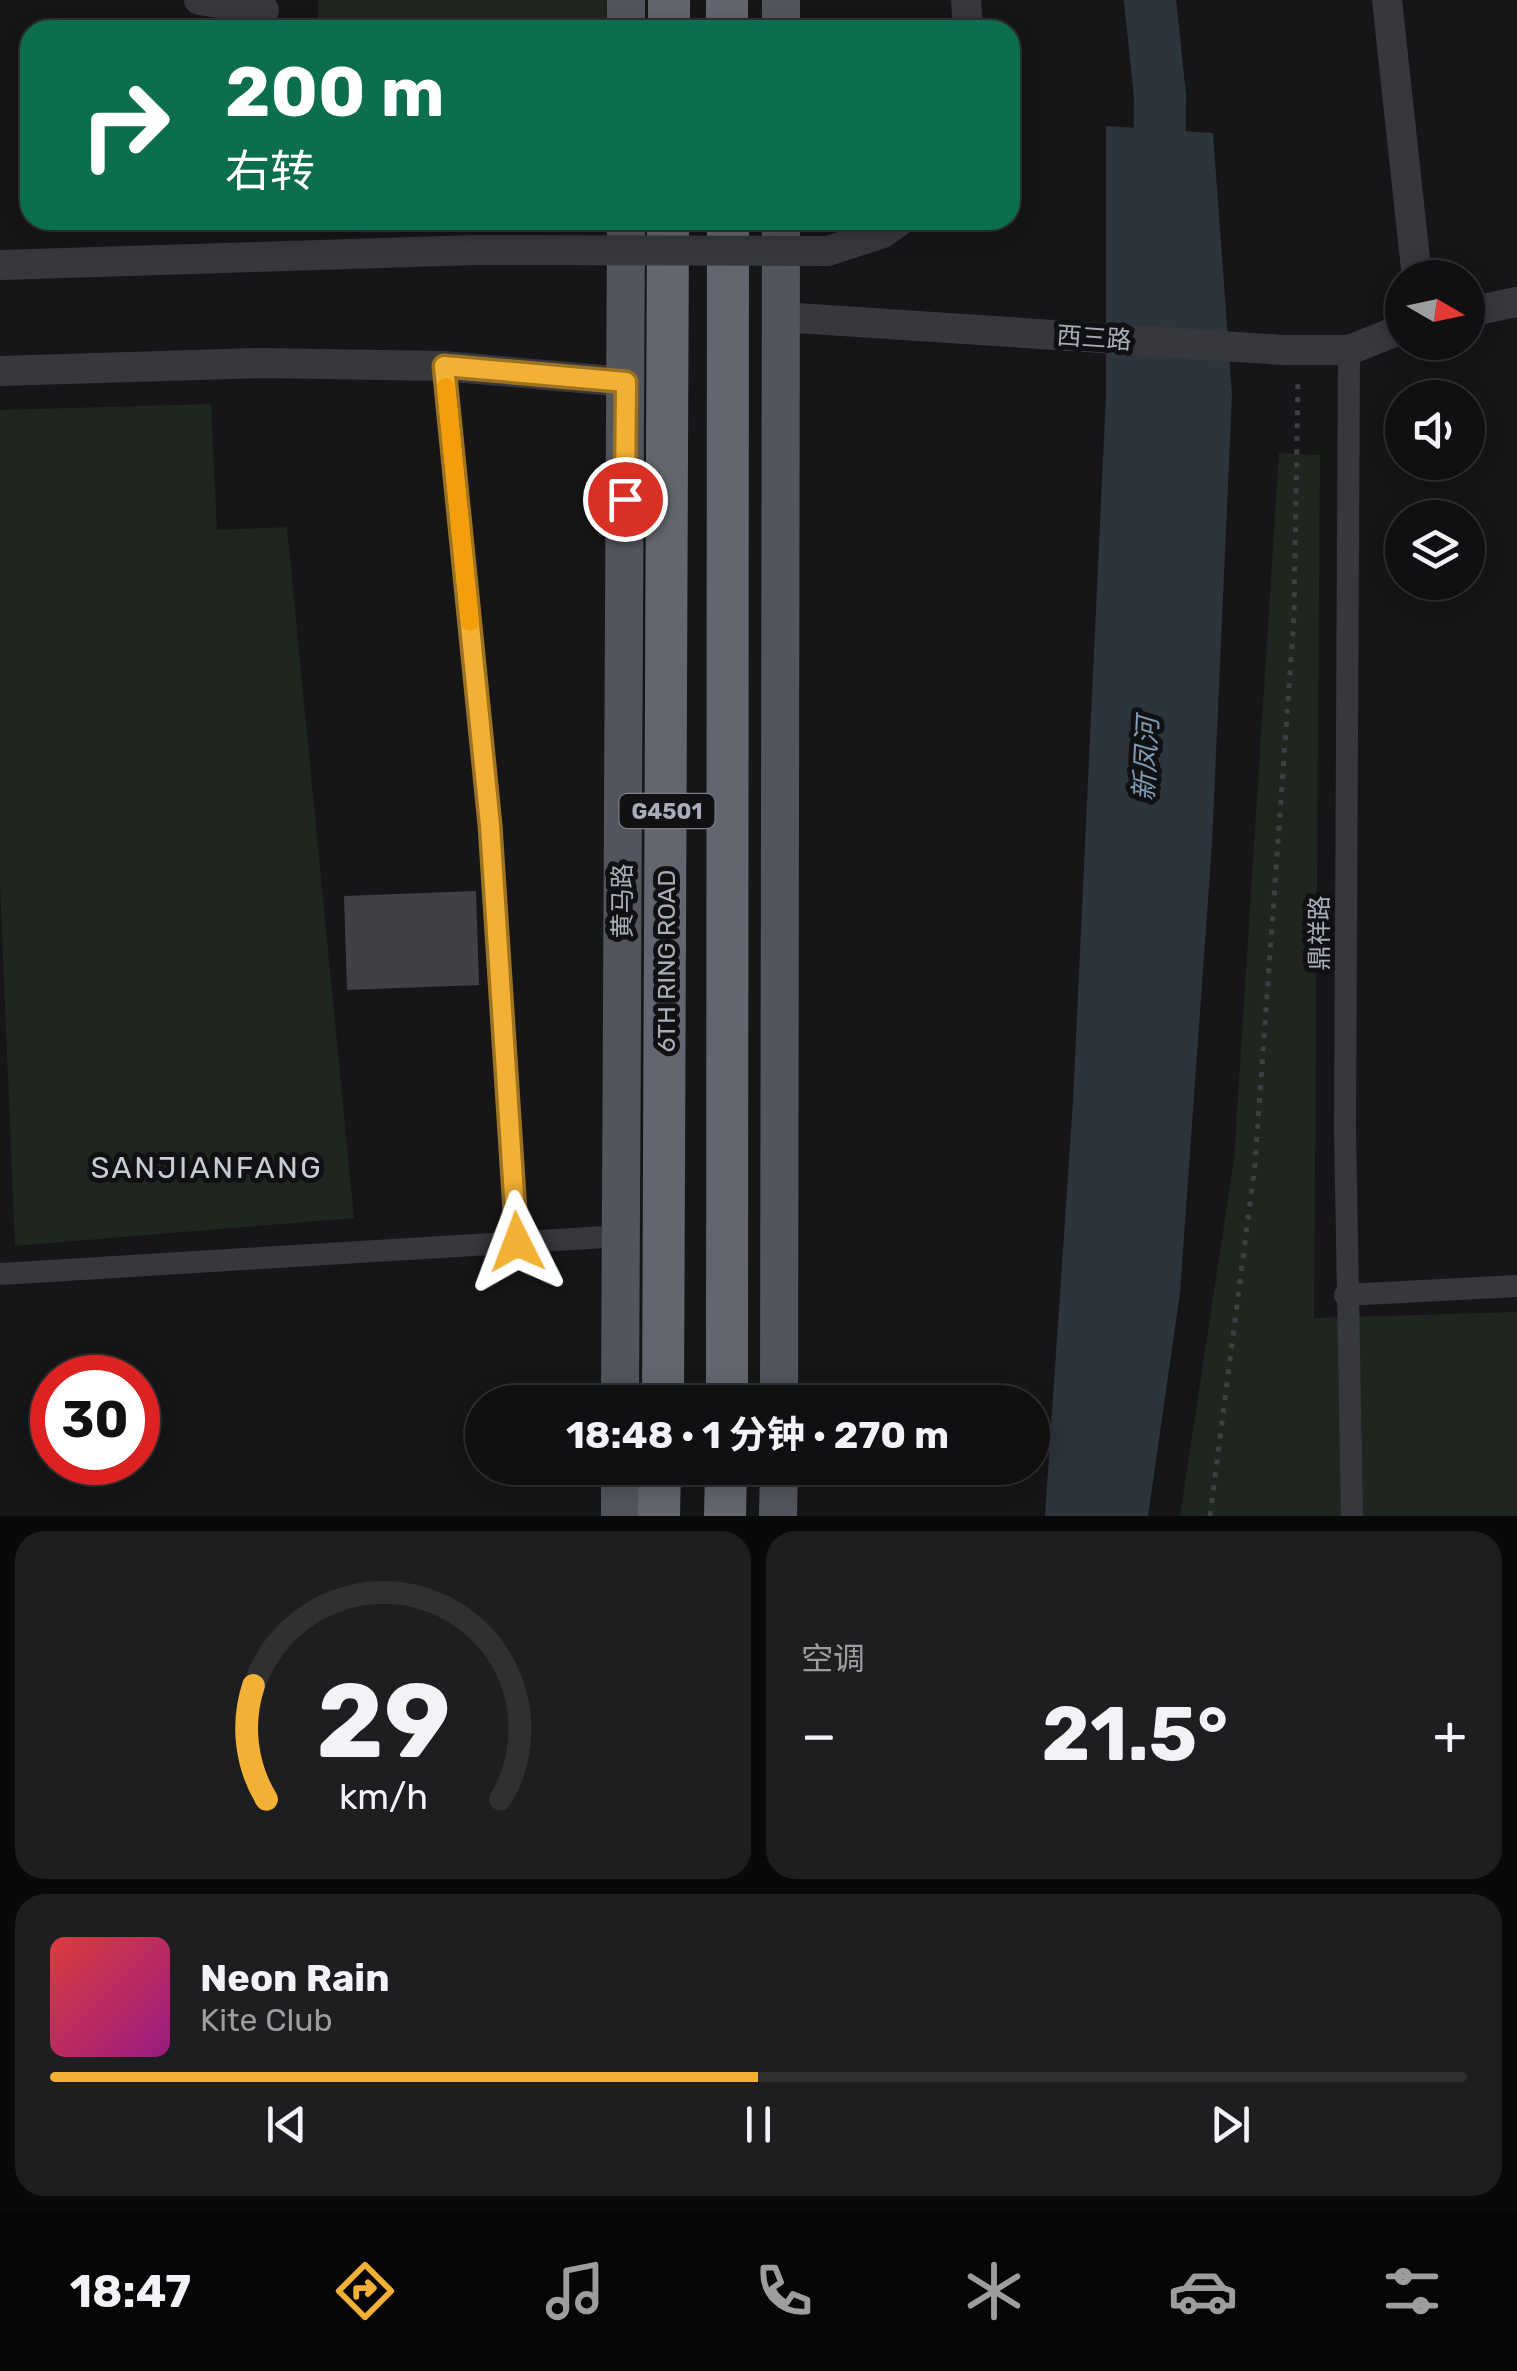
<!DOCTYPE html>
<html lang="zh">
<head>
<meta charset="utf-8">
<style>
	body { margin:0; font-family:Rubik,"Noto Sans SC",sans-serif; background:#1e1e20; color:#f1f3f6; height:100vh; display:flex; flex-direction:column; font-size:38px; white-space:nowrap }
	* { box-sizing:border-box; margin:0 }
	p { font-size:32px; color:#9c9d9f }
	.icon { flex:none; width:55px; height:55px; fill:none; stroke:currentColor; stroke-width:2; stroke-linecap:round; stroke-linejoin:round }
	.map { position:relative; height:1516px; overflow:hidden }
	.panel { display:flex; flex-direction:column; gap:15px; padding:15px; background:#09090a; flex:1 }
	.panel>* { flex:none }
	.hud { position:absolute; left:20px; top:20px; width:1000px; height:210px; border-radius:30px; box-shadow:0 5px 25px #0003,0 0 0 2px #303032; background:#0b6e4f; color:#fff; overflow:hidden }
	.needle { width:65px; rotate:99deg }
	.buttons { position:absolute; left:1385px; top:260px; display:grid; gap:20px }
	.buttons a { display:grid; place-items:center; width:100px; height:100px; border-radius:50%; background:#101012; box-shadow:0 5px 25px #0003,0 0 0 2px #303032; font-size:50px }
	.speed { position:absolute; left:30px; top:1355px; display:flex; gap:20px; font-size:50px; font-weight:700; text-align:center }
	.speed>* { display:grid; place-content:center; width:130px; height:130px; border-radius:50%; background:#101012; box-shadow:0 5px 25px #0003,0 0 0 2px #303032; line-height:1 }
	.speed .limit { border:15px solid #d22; background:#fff; color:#111 }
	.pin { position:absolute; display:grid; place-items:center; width:85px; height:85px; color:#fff; margin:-42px; border:5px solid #fff; border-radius:50%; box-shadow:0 2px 10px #0007 }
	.me { position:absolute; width:110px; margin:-55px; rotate:357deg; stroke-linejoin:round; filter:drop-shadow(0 0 8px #0008) }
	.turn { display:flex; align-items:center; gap:35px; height:210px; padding:0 40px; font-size:45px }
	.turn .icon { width:130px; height:130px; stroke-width:2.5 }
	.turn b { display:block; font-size:70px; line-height:85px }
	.big { font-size:75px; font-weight:700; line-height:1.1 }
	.panel .card { flex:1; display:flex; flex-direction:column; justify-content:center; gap:15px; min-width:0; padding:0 35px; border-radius:30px; background:#1e1e20 }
	.panel .dial { align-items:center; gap:0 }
	.dial svg { height:260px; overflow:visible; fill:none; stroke:#303032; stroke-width:7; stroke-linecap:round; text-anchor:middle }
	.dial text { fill:#f1f3f6; stroke:none }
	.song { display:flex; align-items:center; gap:30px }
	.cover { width:120px; height:120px; border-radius:15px; background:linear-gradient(135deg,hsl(0 70% 55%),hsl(310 70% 35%)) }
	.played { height:10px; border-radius:5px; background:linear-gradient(90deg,#f2b134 50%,#303032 50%) }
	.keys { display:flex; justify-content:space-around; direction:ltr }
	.heat { display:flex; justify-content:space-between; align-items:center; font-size:55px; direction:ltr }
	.panel .tiles { flex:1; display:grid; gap:15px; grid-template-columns:1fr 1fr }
	.card:last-child { grid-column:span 2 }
	.trip { position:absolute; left:465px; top:1385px; width:585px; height:100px; border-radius:50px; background:#101012; box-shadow:0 5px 25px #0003,0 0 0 2px #303032; font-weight:700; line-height:100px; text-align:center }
	.tab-bar { display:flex; height:160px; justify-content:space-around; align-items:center; background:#060607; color:#9c9d9f }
	.tab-bar .icon { width:70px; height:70px }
	.tab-bar .on { color:#f2b134 }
	.tab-bar b { font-size:45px; color:#f1f3f6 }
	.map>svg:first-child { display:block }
</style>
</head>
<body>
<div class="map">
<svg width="1517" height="1516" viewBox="0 0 1517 1516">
	<rect width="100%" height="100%" fill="#161618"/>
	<!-- green -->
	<g fill="#1e261f">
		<polygon points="318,0 618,0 620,30 318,30"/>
		<polygon points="211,404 217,530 287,527 354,1218 15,1246 0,886 0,410"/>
		<polygon points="1279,453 1320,455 1314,1318 1517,1312 1517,1516 1180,1516 1234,1159"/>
	</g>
	<!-- water -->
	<polygon fill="#2c353c" points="1106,126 1213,133 1232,395 1212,843 1180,1293 1148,1516 1045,1516 1073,1102 1106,396"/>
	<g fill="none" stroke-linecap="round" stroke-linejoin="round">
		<!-- river -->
		<polyline stroke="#2c353c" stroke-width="52" points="1150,0 1160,96 1159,198"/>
	</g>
	<!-- building -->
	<polygon fill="#404145" points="476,891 479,985 347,990 344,896"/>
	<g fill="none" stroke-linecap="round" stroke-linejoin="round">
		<!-- path -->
		<polyline stroke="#3d3f44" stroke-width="5" stroke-dasharray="5 8" stroke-linecap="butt" points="1210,1516 1255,1164 1294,617 1298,378"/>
		<!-- minor -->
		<g stroke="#37383d" stroke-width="22">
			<polyline points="1349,350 1345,1129 1352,1516"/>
			<polyline points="443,366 490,825 517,1242"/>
			<polyline points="0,1274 621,1236"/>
			<polyline points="1345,1295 1517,1286"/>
		</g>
		<!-- tertiary -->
		<g stroke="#37383d" stroke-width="30">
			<polyline points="199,0 264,10"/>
			<polyline points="966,0 968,30"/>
			<polyline points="1387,0 1417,278"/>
			<polyline points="0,265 476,250"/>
			<polyline points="1468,312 1517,302"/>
			<polyline points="781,317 1283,350 1349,350 1402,329"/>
			<polyline points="0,371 260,363 443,366 626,382"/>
		</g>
		<!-- primary -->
		<g stroke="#53555c" stroke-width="38">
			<polyline points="781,0 781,30"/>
			<polyline points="626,30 626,0"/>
			<polyline points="620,1402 626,220"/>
			<polyline points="779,1402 781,220"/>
			<polyline points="620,1516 620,1468"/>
			<polyline points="778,1516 779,1468"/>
		</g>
		<!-- motorway -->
		<g stroke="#63666e" stroke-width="42">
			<polyline points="727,0 727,30"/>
			<polyline points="669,30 669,0"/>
			<polyline points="663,1402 668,220"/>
			<polyline points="727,1402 728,220"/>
			<polyline points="659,1516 660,1468"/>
			<polyline points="725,1516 726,1468"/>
		</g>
		<!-- tertiary-bridge -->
		<polyline stroke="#37383d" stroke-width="30" points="476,250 828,251 883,233 901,220"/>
	</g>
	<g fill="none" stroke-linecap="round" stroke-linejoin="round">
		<defs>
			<polyline id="route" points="517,1242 490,825 444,366 626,382 625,499"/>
		</defs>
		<!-- route casing -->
		<use href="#route" stroke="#9d7322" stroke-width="25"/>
		<!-- route -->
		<use href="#route" stroke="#f2b134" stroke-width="18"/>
		<!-- slow -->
		<polyline stroke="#f59e0b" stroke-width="18" points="446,387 470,622"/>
	</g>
	<g text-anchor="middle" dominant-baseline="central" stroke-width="10" stroke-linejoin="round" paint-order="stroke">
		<!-- shield labels -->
		<rect fill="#111113" stroke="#7b7e86" stroke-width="2.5" x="619.5" y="794" width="95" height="34" rx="8"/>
		<g font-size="22" font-weight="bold" fill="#a8adb8">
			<text x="667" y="811">G4501</text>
		</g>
		<!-- street labels -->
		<g font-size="25" fill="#a8adb8" stroke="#111113">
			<text transform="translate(1094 338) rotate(4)">西三路</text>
			<text transform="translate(622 901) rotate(-90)">黄马路</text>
			<text transform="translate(1319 933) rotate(-90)">鼎祥路</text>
			<text transform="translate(666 961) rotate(-90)">6TH RING ROAD</text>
		</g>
		<!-- water labels -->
		<g font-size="28" font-style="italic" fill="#7f9bb3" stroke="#111113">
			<text transform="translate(1146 759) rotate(-87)">新凤河</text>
		</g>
		<!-- quarter labels -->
		<g font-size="30" letter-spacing="2.5" fill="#c9ccd4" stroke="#111113">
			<text x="207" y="1168">SANJIANFANG</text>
		</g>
	</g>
</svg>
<div class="buttons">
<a><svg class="needle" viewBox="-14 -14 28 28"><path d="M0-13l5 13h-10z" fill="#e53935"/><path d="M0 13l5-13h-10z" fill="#9c9d9f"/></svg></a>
<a><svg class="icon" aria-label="sound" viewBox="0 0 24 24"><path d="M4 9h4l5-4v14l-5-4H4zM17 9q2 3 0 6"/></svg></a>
<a><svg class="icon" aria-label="layers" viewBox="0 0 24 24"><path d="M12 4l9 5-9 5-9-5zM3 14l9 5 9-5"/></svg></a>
</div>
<div class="speed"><div class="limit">30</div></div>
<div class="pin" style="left:625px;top:499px;background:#d93025"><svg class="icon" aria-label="arrive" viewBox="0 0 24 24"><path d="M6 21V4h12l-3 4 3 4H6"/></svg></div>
<svg class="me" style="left:517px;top:1242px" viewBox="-20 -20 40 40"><path d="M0-17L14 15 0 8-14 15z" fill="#f2b134" stroke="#fff" stroke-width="4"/></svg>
<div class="trip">18:48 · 1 分钟 · 270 m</div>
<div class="hud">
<div class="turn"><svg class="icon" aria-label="right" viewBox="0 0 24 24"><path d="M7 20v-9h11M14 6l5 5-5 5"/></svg><div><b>200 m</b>右转</div></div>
</div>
</div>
<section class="panel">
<div class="tiles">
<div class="card dial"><svg viewBox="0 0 100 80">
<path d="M14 69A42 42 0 1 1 86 69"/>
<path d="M14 69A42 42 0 0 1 10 34" stroke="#f2b134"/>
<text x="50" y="56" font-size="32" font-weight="700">29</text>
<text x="50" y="72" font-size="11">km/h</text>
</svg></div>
<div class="card"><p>空调</p>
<div class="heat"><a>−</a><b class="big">21.5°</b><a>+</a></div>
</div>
<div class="card">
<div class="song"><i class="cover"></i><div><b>Neon Rain</b><p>Kite Club</p></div></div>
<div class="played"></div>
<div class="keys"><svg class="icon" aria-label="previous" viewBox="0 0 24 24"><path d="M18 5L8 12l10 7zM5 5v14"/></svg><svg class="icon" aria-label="pause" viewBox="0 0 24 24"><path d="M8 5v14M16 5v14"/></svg><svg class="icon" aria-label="next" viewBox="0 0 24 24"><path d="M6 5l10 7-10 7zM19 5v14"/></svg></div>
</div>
</div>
</section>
<nav class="tab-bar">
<b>18:47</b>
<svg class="icon on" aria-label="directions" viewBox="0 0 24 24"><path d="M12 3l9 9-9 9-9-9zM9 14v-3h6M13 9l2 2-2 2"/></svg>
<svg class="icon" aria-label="music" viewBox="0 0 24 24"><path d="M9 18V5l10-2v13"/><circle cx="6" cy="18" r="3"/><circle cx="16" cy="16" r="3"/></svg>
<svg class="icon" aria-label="phone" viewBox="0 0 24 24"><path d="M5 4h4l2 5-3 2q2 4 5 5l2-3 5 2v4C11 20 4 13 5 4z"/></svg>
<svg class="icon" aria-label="climate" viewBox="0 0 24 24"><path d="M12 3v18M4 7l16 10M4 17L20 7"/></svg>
<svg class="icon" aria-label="car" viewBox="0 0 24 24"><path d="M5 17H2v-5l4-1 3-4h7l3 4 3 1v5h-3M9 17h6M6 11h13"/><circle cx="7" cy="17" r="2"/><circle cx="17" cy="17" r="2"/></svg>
<svg class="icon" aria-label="filters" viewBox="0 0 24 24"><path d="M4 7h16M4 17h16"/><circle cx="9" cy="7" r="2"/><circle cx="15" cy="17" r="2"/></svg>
</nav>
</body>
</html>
